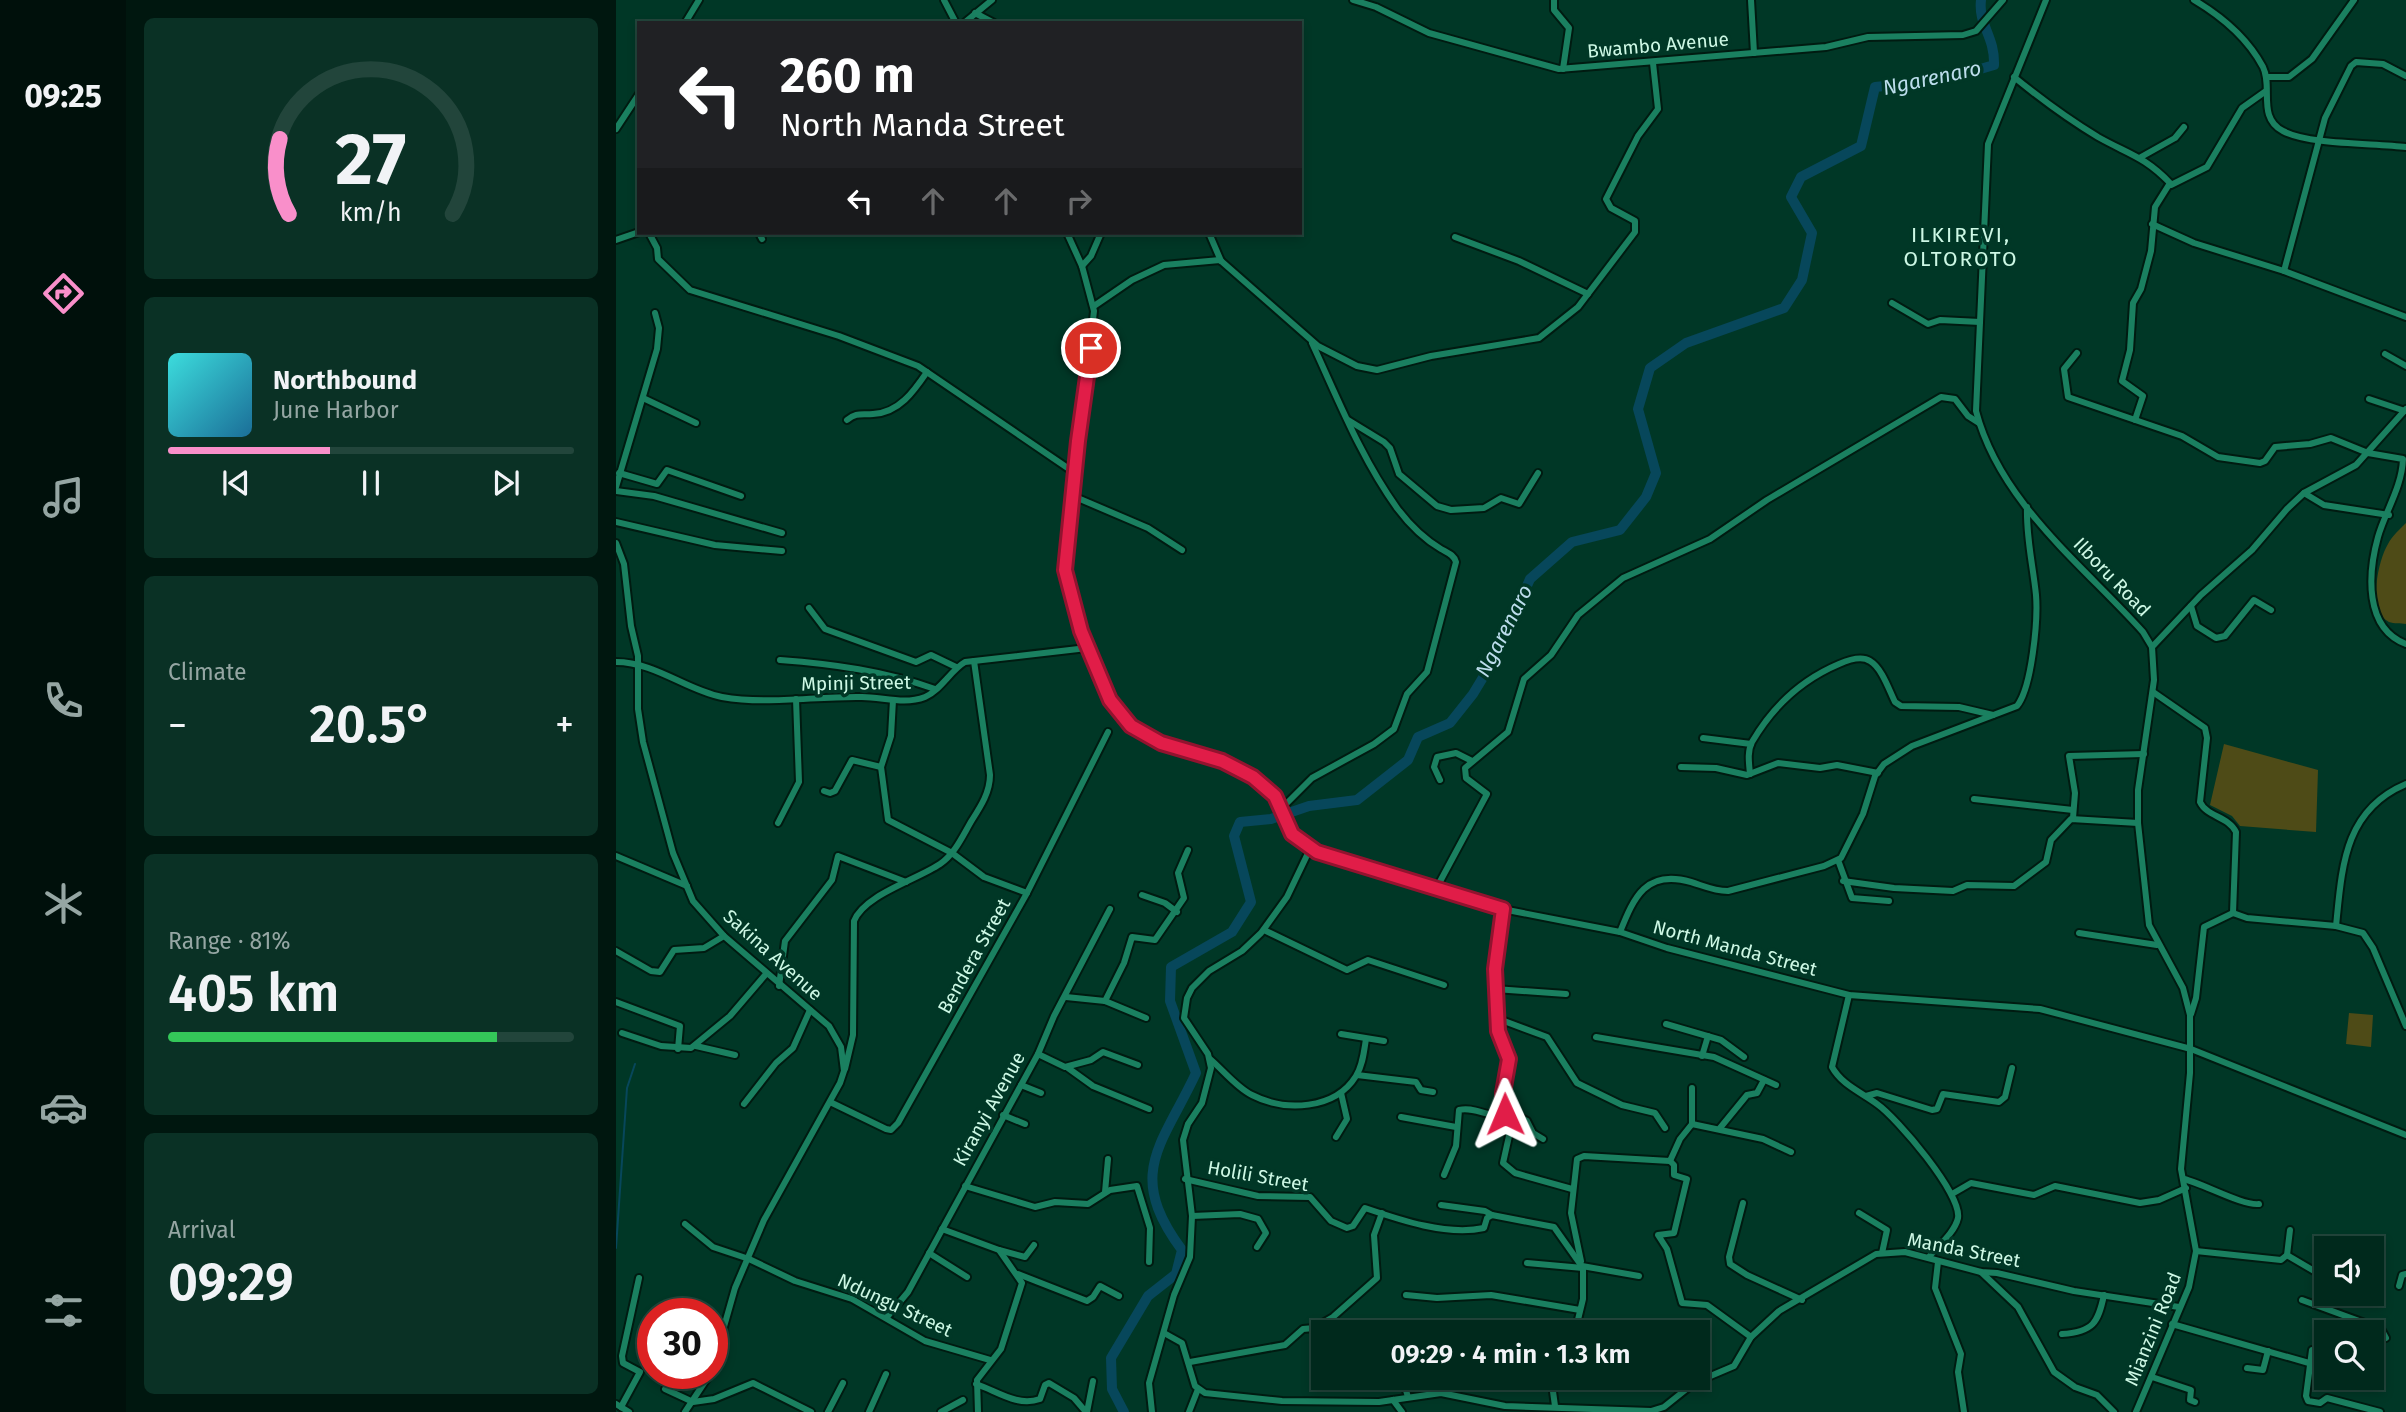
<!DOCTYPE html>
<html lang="en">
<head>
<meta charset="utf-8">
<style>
	body { margin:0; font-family:"Fira Sans",sans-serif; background:#0a3125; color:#f1f3f6; height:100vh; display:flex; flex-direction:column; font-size:26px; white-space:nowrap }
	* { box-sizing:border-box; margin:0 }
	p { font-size:23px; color:#95a6a3 }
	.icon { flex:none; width:38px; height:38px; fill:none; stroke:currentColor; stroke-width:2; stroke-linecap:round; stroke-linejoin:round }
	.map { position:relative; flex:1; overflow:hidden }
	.details { display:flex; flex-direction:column; gap:18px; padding:18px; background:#00170f; width:490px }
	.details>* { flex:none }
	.hud { position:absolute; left:21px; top:21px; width:665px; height:214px; border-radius:0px; box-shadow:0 4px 10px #0003,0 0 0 2px #22453b; background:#202124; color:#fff; overflow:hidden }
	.buttons { position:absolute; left:1698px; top:1236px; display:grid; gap:14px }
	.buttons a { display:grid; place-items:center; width:70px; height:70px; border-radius:0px; background:#00291c; box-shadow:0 4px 10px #0003,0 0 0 2px #22453b; font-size:35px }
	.speed { position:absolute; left:21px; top:1298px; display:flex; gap:14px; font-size:35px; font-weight:700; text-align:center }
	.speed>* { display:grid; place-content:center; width:91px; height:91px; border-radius:50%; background:#00291c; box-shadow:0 4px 10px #0003,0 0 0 2px #22453b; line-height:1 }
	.speed .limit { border:10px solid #d22; background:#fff; color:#111 }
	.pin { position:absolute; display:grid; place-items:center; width:60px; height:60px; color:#fff; margin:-30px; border:4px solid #fff; border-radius:50%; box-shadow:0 2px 7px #0007 }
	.me { position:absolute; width:77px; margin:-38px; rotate:359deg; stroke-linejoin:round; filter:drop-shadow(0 0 5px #0008) }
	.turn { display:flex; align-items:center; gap:24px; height:147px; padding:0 28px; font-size:32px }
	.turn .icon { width:91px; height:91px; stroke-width:2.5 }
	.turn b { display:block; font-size:49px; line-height:60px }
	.lanes { display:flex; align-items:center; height:66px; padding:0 28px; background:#0003; justify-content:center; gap:35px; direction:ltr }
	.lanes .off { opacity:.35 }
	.big { font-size:52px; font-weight:600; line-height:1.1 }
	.details .card { flex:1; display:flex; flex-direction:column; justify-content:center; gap:10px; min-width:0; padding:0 24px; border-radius:10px; background:#0a3125 }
	.details .dial { align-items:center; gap:0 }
	.dial svg { height:182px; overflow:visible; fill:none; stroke:#22453b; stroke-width:7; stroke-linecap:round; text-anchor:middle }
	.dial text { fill:#f1f3f6; stroke:none }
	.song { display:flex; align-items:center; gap:21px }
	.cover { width:84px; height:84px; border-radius:10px; background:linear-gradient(135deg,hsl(180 70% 55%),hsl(200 70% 35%)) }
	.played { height:7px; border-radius:4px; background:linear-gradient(90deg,#f98fca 40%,#22453b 40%) }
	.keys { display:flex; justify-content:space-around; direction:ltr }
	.heat { display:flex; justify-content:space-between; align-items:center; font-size:38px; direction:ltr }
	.charge { height:10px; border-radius:5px; background:linear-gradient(90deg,#34c759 81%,#22453b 0) }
	.trip { position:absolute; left:695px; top:1320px; width:399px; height:70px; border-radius:0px; background:#00291c; box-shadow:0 4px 10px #0003,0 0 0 2px #22453b; font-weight:600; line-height:70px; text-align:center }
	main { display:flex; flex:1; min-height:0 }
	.menu { display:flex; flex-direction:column; width:126px; justify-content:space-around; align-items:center; background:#00100b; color:#95a6a3 }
	.menu .icon { width:49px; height:49px }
	.menu .selected { color:#f98fca }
	.menu b { font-size:32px; color:#f1f3f6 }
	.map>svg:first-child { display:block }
</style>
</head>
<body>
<main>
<nav class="menu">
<b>09:25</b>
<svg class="icon selected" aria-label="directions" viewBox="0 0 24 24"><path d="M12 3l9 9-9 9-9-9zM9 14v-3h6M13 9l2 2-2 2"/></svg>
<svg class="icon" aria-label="music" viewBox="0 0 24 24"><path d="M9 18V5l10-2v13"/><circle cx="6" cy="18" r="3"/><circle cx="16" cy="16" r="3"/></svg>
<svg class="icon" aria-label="phone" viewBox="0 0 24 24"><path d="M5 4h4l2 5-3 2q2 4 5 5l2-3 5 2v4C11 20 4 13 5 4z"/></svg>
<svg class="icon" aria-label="climate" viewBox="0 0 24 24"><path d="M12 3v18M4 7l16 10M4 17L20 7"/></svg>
<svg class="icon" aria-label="car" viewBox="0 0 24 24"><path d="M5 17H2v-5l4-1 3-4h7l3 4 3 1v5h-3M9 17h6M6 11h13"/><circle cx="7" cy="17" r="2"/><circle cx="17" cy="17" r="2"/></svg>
<svg class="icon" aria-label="filters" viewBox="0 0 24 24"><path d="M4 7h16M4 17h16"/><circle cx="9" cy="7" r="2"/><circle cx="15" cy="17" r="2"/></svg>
</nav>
<section class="details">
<div class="card dial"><svg viewBox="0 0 100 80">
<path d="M14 69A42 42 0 1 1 86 69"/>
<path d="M14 69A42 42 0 0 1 10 36" stroke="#f98fca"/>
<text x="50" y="56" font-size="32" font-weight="700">27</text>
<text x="50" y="72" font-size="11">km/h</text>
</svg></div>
<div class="card">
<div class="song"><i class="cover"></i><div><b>Northbound</b><p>June Harbor</p></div></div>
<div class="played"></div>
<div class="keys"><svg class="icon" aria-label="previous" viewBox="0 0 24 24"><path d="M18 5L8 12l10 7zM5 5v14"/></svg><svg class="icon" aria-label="pause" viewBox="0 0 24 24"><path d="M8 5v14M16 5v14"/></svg><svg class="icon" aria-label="next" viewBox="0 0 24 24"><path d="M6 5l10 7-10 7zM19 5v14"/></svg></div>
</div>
<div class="card"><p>Climate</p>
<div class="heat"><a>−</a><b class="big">20.5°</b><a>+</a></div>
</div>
<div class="card"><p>Range · 81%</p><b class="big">405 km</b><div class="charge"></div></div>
<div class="card"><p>Arrival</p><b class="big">09:29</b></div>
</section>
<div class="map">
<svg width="1790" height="1412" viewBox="0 0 1790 1412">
	<rect width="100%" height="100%" fill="#003726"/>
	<!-- green -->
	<g fill="#4e4b17">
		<path d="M1790 523V624C1785 623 1778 624 1773 622 1751 611 1762 560 1772 544 1776 536 1784 529 1790 523Z"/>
		<polygon points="1608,744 1702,770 1700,832 1624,826 1616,816 1594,805"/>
		<polygon points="1733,1013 1757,1015 1755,1047 1730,1044"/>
	</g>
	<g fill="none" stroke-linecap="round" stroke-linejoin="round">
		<!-- stream -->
		<polyline stroke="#07475b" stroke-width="2" points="0,1248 11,1088 19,1064"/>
		<!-- river -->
		<path stroke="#07475b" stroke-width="10" d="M508 1412 496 1389 495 1358 532 1296 560 1274 566 1250C509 1173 546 1146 580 1073L554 1001 555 967 616 932 635 902 618 836 624 822 655 819 693 806 741 800 792 760 802 737 834 723 857 694 880 656 914 579 956 542 1004 530 1030 497 1040 473 1022 409 1034 368 1070 343 1168 308 1186 280 1196 233 1175 197 1185 177 1245 146 1259 87 1327 80 1378 65C1379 36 1362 25 1365 0"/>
		<defs>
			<g id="minor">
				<polyline points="328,0 340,23"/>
				<polyline points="737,0 760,7 813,33 943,69 1210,47 1252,37 1347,35 1360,31 1387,0"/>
				<polyline points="938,0 938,10 953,28 947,69"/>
				<polyline points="1135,0 1138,53"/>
				<path d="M1430 0 1372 144 1360 411C1384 503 1467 565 1527 632L1536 647 1538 680 1522 790V823L1533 925 1567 988 1574 1015V1073L1565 1169 1580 1251 1573 1287 1520 1412"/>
				<path d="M1578 0C1605 16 1632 39 1647 67 1657 87 1641 118 1667 131 1693 145 1758 143 1790 147"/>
				<polyline points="359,13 378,23"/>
				<polyline points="69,23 83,0"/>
				<polyline points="348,23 376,0"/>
				<path d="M1398 77C1425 99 1452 119 1482 137 1512 154 1528 156 1554 183L1539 207 1535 251 1525 289 1517 303 1514 350 1506 381 1527 396 1519 420"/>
				<polyline points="1651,77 1673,77 1696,59 1738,0"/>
				<polyline points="0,129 23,94"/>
				<polyline points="1525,157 1559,138 1568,127"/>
				<polyline points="1555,185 1591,167 1626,108 1650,91"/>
				<polyline points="1536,224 1578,243 1668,271 1790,317"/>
				<polyline points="33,233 41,248 42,259 74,290 223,336 302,366 459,473"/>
				<polyline points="143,233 146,239"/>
				<polyline points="451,233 466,266 478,311 449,564 457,608 465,631 494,700 515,726 545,743 606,761 637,777 659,796 667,807 676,834 683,841 701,852 733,865 871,906 1004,932 1051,948 1233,995 1424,1009 1575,1049 1790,1135"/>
				<polyline points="593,233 605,261"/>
				<polyline points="839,237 903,261 972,294"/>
				<polyline points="0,240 23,232"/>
				<polyline points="466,266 475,256 485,233"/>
				<polyline points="1668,271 1709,118 1735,66 1740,62 1767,64 1790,76"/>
				<polyline points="1276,303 1312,324 1324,320 1364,322"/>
				<polyline points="478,306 516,280 548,265 604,260 702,346 741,366 761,370 815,356 923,338 962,307 1019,232 1019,221 995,208 990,199 1022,136 1042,109 1037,63"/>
				<path d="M1461 353 1448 369 1452 397 1566 436 1602 457 1644 463 1649 461 1659 447 1694 444 1715 438 1752 453 1787 459C1786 487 1769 512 1762 537 1752 573 1748 628 1790 644"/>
				<polyline points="1769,354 1790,366"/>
				<polyline points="27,398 80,423"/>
				<polyline points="1753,399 1789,411"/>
				<path d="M231 420C241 412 245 415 257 414 283 413 298 391 311 372"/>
				<polyline points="732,420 768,442 774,448 783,474 821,506 835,510 868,508 885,498 903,504 922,473"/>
				<polyline points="3,473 41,484 51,470 125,496"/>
				<polyline points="0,487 41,349 43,328 39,313"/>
				<polyline points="0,491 38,496 166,533"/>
				<polyline points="1688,493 1708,505 1773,515"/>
				<polyline points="457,496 532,528 566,550"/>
				<polyline points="0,522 99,545 166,551"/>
				<polyline points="0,543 8,564 15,626 22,656 22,709 27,742 57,853 77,901 108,936 213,1026 225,1047 228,1071 224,1083 148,1220 119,1288 96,1369"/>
				<polyline points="1575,606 1581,626 1600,638 1609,636 1638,600 1655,610"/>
				<polyline points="193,608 209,629 300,662 315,655 340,667"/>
				<polyline points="1536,647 1585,595 1636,550 1671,509 1688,493 1740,465 1790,409"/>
				<path d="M164 660C218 664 268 671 319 689"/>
				<path d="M0 662C39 662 70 690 106 697 151 705 200 696 246 697 267 697 288 705 309 697 324 691 335 670 349 662L471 648"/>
				<path d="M1537 692 1589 728 1591 738 1584 802C1591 817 1612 816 1620 832L1617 913 1631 918 1720 926 1747 933 1757 948 1790 1026"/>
				<polyline points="277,700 275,736 265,767 272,820 336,853 368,877 411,893"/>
				<polyline points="1087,738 1135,744"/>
				<polyline points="1065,767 1100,768 1131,775 1162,763 1204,768 1221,765 1262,773"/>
				<path d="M1134 774C1133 763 1131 752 1136 742 1157 706 1185 680 1223 664 1232 660 1245 655 1254 661 1266 668 1273 690 1279 702L1285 706 1343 707 1377 715"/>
				<polyline points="824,780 818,767 821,757 840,753 856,761"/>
				<polyline points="208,791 214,793 219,791 236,760 265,767"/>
				<polyline points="1358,799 1457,810"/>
				<path d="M667 807 696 778 758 744 778 729 791 694 811 672 840 562C838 555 832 553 825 549 808 539 793 524 781 508 745 458 722 399 696 343"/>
				<polyline points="1457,818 1459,793 1453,756 1528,754"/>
				<polyline points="162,823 183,782 180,699"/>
				<polyline points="0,856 71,886"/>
				<polyline points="1222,860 1236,898 1273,901"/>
				<polyline points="1227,881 1278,888 1337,891 1351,885 1398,886 1430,862 1435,840 1455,819 1522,823"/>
				<polyline points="820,889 871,794 850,778 849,768 892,732 908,679 935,655 962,615 1007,578 1094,539 1151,500 1325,397 1339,399 1352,416 1363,423"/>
				<polyline points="526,895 549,903 561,912"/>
				<polyline points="887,909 879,969 882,1031 893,1059 887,1093 893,1136 887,1163 899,1173 956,1189"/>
				<path d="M1720 926C1726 867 1728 810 1790 784"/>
				<polyline points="648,930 731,970 752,960 828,985"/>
				<path d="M1004 932C1018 897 1030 869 1075 882 1088 886 1098 891 1112 891L1208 866 1225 858 1247 814 1259 776 1268 764 1296 746 1401 706C1416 687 1422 620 1420 595 1417 565 1410 538 1411 507"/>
				<polyline points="1463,933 1541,945"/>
				<polyline points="0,951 35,971 44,972 58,950 88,948 108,936"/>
				<polyline points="163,986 169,941 216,880 222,856 290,882"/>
				<polyline points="879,989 950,994"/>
				<path d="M1233 995 1216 1067C1226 1085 1245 1092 1261 1104 1281 1118 1346 1194 1342 1218 1339 1232 1322 1246 1313 1257"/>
				<polyline points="450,997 489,1001 530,1018"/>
				<polyline points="489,1001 508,963 516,937 539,940 568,898 562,873 572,850"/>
				<polyline points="0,1002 64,1026 62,1049"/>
				<polyline points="1575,1014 1580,998 1588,927 1617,913"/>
				<polyline points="880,1018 931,1037 961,1083 1006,1105 1039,1113 1049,1128"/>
				<polyline points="1050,1024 1105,1040 1128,1057"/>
				<polyline points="6,1033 45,1046 75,1048 114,1016 150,974"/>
				<polyline points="725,1034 768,1041"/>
				<polyline points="980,1037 1098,1057 1160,1085"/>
				<polyline points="80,1046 119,1055"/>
				<polyline points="422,1054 449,1067 475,1060 487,1052 522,1065"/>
				<polyline points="1086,1056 1092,1036"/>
				<path d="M594 1059C607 1070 621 1088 636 1095 669 1112 719 1110 740 1076 747 1065 748 1051 750 1039"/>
				<polyline points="452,1068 477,1086 533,1109"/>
				<path d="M229 1069 237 1035 238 921C248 895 300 880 324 864 339 854 347 835 356 820 365 806 374 792 374 775L358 661"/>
				<polyline points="741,1075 800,1082 805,1090 817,1092"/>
				<polyline points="405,1085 425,1093"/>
				<polyline points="1250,1096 1261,1093 1316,1110 1321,1109 1327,1094 1383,1102 1389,1097 1396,1068"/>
				<polyline points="214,1102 270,1129 275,1130 282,1123 411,893 492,732"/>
				<polyline points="128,1104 160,1063 177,1048 194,1010"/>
				<polyline points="888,1109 911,1121 917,1133 927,1139"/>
				<polyline points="387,1115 409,1124"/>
				<polyline points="785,1117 840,1127"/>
				<polyline points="1076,1124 1147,1139 1175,1152"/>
				<polyline points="1104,1128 1131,1095 1141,1093 1148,1080"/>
				<polyline points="720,1137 731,1119 725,1093"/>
				<polyline points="1054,1161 1058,1165 1058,1175 1071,1179 1058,1233 1042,1235 1051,1249 1066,1303 1091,1305 1135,1337"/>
				<path d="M828 1175 840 1146 843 1110C859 1106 873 1119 889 1114"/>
				<path d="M569 1179 642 1196 694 1197 715 1221 731 1228 737 1226 749 1208C784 1220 831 1236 868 1228L871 1218 876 1215 938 1227 967 1268V1299L959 1332"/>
				<path d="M1568 1179C1588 1184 1627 1206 1643 1204"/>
				<polyline points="349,1186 419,1207 439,1202 472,1204 494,1190 521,1186 534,1228 533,1262"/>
				<polyline points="489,1192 492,1159"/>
				<polyline points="1336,1194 1355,1183 1418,1195 1439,1186 1524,1203 1543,1200 1570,1188"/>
				<polyline points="1127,1203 1113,1257 1114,1264 1131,1275 1186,1300"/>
				<polyline points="825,1205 869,1211 876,1215"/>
				<polyline points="1243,1213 1271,1230 1266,1253"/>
				<polyline points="576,1216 624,1214 642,1219 650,1233 641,1247"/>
				<polyline points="69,1224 97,1247 133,1259 179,1281 236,1299 309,1341 374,1360"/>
				<polyline points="326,1229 383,1250 406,1283 385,1349 361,1380 362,1412"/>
				<polyline points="383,1250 409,1257 418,1245"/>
				<polyline points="1580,1251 1665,1260 1671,1255 1674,1230"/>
				<polyline points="313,1253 351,1277"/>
				<polyline points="1671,1255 1710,1278"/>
				<polyline points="965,1261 955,1213 961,1159 968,1156 1054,1161 1064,1139 1076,1124 1076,1088"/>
				<polyline points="1322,1262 1319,1288 1345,1354 1342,1372 1348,1412"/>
				<polyline points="911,1263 967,1268"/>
				<polyline points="966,1266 1023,1276"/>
				<polyline points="1365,1272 1402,1307 1438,1372 1459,1387 1481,1395 1498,1412"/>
				<polyline points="402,1274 471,1301 477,1297 484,1286 503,1296"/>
				<polyline points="1783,1286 1786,1275 1790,1274"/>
				<polyline points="790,1295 821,1298 875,1295 964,1310"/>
				<polyline points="1686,1300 1765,1329 1770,1338"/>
				<polyline points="1707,1307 1710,1289"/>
				<polyline points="271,1317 292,1292 422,1054 438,1016 494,909"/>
				<polyline points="1556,1324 1693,1363"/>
				<polyline points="548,1333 566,1343 579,1386 589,1393 666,1401 763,1402 825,1393 889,1406 1035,1411 1048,1407 1078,1383 1118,1366 1135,1337 1163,1311 1260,1254 1289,1252 1365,1272 1381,1273 1458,1291 1563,1307"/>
				<path d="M1446 1334C1477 1332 1482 1323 1488 1295"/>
				<polyline points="1696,1350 1690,1396 1692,1401 1704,1403 1711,1398 1764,1412"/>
				<polyline points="574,1362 669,1345 687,1329 698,1328 717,1317 761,1278 758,1235 766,1213"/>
				<polyline points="1631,1368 1647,1370 1652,1351"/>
				<polyline points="786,1377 792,1397"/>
				<polyline points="935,1377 939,1406"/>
				<polyline points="1536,1377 1575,1390 1574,1400 1579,1402"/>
				<path d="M360 1384C381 1391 401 1407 424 1399L429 1385 433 1383 458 1398 470 1412"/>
				<polyline points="49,1389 77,1402 98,1399 137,1383 195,1412"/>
				<polyline points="777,1400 786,1412"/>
				<polyline points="0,1404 13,1412"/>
				<polyline points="5,1407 24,1372 7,1363 6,1356 23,1278"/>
				<polyline points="69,1412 94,1374"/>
				<polyline points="212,1412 227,1383"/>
				<polyline points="253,1412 270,1374"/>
				<polyline points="325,1412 347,1400"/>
				<polyline points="471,1412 477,1381"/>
				<polyline points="536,1412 533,1383 558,1295 574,1257 576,1216 567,1140 572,1124 586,1103 595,1068 592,1054 568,1018 571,998 576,988 593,971 626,951 645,933 671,897 694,849"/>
				<polyline points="573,1412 582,1389"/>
			</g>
		</defs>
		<!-- minor casing -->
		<use href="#minor" stroke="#001b11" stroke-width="10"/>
		<!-- minor -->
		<use href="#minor" stroke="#1a8060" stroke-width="6"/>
	</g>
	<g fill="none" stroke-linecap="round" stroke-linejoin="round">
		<defs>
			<polyline id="route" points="475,348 462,441 449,570 465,631 494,700 515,726 545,743 606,761 637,777 659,796 676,834 701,852 887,909 879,969 882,1031 893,1059 887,1093 889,1114"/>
		</defs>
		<!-- route casing -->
		<use href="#route" stroke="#92132f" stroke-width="18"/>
		<!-- route -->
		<use href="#route" stroke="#e11d48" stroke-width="12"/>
	</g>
	<g text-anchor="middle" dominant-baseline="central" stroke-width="7" stroke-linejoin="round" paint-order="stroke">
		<!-- street labels -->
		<g font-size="19" fill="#cdf8e5" stroke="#003726">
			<text transform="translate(1042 45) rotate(-5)">Bwambo Avenue</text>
			<text transform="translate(1496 577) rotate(46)">Ilboru Road</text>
			<text transform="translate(240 683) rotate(-1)">Mpinji Street</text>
			<text transform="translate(1119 948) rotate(15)">North Manda Street</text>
			<text transform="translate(157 955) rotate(42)">Sakina Avenue</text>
			<text transform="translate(358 956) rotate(-61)">Bendera Street</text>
			<text transform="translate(373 1109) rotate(-61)">Kiranyi Avenue</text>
			<text transform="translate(642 1176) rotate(10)">Holili Street</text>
			<text transform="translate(1348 1250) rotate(11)">Manda Street</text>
			<text transform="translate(279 1305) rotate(25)">Ndungu Street</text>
			<text transform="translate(1537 1329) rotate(-68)">Mianzini Road</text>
		</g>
		<!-- water labels -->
		<g font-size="21" font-style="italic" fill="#bcddec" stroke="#003726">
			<text transform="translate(1316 78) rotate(-12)">Ngarenaro</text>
			<text transform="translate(888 631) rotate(-63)">Ngarenaro</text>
		</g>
		<!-- neighbourhood labels -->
		<g font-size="21" letter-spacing="2" fill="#cdf8e5" stroke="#003726">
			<text x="1345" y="235">ILKIREVI,<tspan x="1345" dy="24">OLTOROTO</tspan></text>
		</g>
	</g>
</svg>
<div class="buttons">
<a><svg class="icon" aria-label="sound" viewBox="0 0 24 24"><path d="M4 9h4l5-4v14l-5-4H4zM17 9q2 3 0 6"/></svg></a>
<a><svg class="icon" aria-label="search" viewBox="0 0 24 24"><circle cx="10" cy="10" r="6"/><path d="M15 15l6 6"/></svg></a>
</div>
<div class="speed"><div class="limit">30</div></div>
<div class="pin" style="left:475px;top:348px;background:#d93025"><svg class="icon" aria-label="arrive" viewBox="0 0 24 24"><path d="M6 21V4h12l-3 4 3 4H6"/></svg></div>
<svg class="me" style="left:889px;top:1114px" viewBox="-20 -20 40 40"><path d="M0-17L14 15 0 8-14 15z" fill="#e11d48" stroke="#fff" stroke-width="4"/></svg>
<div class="trip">09:29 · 4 min · 1.3 km</div>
<div class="hud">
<div class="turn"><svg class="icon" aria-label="left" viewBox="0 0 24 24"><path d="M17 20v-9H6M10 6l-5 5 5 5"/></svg><div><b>260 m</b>North Manda Street</div></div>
<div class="lanes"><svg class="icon" aria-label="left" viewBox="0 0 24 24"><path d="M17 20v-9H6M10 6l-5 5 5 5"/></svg><svg class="icon off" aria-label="ahead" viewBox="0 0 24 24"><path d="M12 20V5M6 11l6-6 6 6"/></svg><svg class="icon off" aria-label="ahead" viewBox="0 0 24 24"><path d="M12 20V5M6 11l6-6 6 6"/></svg><svg class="icon off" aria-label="right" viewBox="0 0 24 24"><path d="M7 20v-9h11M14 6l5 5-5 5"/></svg></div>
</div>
</div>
</main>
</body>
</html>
